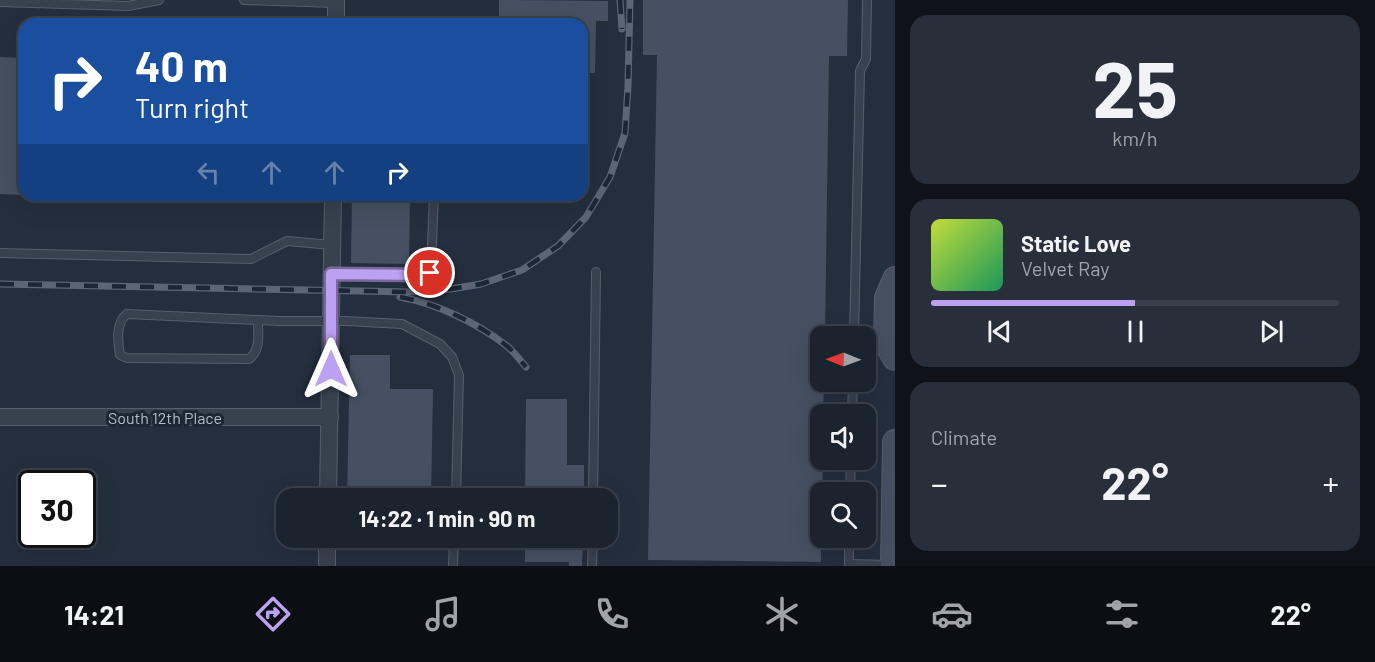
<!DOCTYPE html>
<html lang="en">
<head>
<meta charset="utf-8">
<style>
	body { margin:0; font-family:Barlow,sans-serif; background:#282f3a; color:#f1f3f6; height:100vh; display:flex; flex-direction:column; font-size:22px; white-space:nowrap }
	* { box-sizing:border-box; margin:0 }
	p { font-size:20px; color:#a0a4aa }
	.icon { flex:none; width:33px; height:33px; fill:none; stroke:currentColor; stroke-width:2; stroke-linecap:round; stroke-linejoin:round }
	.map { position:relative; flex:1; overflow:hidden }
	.side { display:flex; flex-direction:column; gap:15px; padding:15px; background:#0f1319; width:480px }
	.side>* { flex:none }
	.banner { position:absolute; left:18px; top:18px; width:570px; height:183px; border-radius:18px; box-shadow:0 6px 24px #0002,0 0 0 2px #39404a; background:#1a4fa0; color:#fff; overflow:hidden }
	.needle { width:39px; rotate:271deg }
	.controls { position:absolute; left:810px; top:326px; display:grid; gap:12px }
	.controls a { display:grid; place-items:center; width:66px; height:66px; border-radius:12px; background:#1b232e; box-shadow:0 6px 24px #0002,0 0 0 2px #39404a; font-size:30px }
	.speed { position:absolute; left:18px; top:470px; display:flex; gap:12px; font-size:30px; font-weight:700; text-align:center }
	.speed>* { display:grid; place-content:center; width:78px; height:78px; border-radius:50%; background:#1b232e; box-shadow:0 6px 24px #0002,0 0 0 2px #39404a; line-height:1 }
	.speed .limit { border:3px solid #111; border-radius:9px; background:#fff; color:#111 }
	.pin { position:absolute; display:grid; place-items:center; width:51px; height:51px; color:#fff; margin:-26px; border:3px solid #fff; border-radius:50%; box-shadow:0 2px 6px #0007 }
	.me { position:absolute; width:66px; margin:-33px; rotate:0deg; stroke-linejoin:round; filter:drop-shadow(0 0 4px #0008) }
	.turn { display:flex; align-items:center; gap:21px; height:126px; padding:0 18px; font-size:27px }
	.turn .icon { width:78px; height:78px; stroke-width:2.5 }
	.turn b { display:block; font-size:42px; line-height:51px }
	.lanes { display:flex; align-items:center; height:57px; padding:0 18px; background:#0003; justify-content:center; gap:30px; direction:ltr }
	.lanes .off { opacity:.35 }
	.big { font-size:45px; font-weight:700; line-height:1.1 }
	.side .card { flex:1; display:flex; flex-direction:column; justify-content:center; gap:9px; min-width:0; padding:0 21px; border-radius:18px; background:#282f3a }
	.side .dial { align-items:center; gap:0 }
	.dial b { font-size:78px; line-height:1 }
	.song { display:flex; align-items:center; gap:18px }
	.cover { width:72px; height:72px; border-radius:9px; background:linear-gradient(135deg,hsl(70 70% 55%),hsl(150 70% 35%)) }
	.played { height:6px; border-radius:3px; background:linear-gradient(90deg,#bca0f2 50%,#39404a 50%) }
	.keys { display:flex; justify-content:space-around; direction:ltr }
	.heat { display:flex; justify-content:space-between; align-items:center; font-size:33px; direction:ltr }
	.trip { position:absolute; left:276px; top:488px; width:342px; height:60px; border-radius:18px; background:#1b232e; box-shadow:0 6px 24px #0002,0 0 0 2px #39404a; font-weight:700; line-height:60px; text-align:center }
	.tab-bar { display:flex; height:96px; justify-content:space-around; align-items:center; background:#0b0e12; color:#a0a4aa }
	.tab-bar .icon { width:42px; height:42px }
	.tab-bar .selected { color:#bca0f2 }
	.tab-bar b { font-size:27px; color:#f1f3f6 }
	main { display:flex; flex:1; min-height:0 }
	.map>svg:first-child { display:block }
</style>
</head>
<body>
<main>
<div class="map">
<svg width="895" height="566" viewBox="0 0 895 566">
	<rect width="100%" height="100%" fill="#242f3e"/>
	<!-- building -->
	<g fill="#455162">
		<polygon points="499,0 608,1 608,21 596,21 595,73 582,73 582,24 499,24"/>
		<polygon points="643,0 848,0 847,56 829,56 825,336 820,336 820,381 824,381 823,414 820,414 820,459 823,459 822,492 820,492 821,562 648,560 657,55 643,55"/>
		<polygon points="0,57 24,58 24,195 0,194"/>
		<polygon points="352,195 410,195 409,264 351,263"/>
		<polygon points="350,355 390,355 390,389 433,389 431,498 347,498"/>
		<polygon points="526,399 567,399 567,465 584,465 584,498 525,498"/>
		<polygon points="525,537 567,537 567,540 583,540 582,566 569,566 569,562 525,562"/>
	</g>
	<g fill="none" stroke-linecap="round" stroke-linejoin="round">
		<defs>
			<g id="lane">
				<polyline points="244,0 336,3"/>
				<polyline points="0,2 128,6 159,0"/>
				<polyline points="0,253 251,259 287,241 332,245"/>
				<polyline points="331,274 428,275 431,270 434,195"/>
				<path d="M258 320C258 335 261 350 249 359L127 358 120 355C118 342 115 323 127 314L279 321H345L402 324 440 344 452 357 459 375 456 498"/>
				<polyline points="854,336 860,71 866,59 867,0"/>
				<polyline points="852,414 853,381"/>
				<polyline points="850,492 851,459"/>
				<polyline points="593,498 596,272"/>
				<polyline points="849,564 892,565"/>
				<polyline points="453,566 454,537"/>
				<polyline points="592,566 593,537"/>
				<polyline points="849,566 849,537"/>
			</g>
			<g id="street">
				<polyline points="336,24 336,0"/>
				<polyline points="0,417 330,417"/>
				<polyline points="328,498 333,195"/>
				<polyline points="327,566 327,537"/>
			</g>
			<g id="secondary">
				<polyline points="895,279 887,298 886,343 895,358"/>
				<polyline points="893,566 895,442"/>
			</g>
		</defs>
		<!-- lane casing -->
		<use href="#lane" stroke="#565f6c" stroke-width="10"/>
		<!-- street casing -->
		<use href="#street" stroke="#565f6c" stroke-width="18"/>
		<!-- secondary casing -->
		<use href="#secondary" stroke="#565f6c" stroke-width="26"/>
		<!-- lane -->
		<use href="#lane" stroke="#38414e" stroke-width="8"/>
		<!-- street -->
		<use href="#street" stroke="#38414e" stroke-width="16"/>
		<!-- secondary -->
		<use href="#secondary" stroke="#465061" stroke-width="24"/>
		<defs>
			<g id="rail">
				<polyline points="620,0 622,29"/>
				<polyline points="0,284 410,292 451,289 481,284 522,270 558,246 586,217 610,177 625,133 628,86 630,0"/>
				<path d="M400 297C438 304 477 323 507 346 514 352 520 360 526 367"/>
			</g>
		</defs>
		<!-- rail casing -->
		<use href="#rail" stroke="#5a6575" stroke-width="7"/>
		<!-- rail -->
		<use href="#rail" stroke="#1d2633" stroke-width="4.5" stroke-dasharray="14" stroke-linecap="butt"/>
	</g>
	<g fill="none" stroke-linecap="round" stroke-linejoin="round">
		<defs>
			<polyline id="route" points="331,369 331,274 428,275 430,273"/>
		</defs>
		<!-- route casing -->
		<use href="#route" stroke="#7a689d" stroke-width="15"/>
		<!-- route -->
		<use href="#route" stroke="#bca0f2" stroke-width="10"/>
	</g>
	<g text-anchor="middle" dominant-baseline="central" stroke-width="6" stroke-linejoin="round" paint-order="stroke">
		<!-- street labels -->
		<g font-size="16" fill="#b4bcc9" stroke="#1d2633">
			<text x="165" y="417">South 12th Place</text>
		</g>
	</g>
</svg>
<div class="controls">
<a><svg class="needle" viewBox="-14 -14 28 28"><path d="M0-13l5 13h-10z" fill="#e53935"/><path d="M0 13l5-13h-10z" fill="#a0a4aa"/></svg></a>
<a><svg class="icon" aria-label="sound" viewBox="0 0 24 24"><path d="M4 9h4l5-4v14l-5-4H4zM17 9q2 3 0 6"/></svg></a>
<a><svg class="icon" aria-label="search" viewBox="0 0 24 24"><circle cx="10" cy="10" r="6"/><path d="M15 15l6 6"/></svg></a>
</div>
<div class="speed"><div class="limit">30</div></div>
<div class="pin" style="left:430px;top:273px;background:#d93025"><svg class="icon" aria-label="arrive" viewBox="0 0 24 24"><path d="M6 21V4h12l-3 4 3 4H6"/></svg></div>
<svg class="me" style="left:331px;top:369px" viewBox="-20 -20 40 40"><path d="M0-17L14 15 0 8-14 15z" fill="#bca0f2" stroke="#fff" stroke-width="4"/></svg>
<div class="trip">14:22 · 1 min · 90 m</div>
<div class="banner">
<div class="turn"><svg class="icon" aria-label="right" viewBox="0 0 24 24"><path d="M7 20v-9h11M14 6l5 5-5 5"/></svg><div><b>40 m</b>Turn right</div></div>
<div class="lanes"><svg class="icon off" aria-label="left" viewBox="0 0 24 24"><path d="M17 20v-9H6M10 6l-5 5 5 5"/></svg><svg class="icon off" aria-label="ahead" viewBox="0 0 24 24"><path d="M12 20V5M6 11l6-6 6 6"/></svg><svg class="icon off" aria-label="ahead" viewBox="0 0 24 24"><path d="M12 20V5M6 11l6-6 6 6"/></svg><svg class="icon" aria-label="right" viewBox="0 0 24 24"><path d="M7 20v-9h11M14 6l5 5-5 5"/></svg></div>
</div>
</div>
<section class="side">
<div class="card dial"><b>25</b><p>km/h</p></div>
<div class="card">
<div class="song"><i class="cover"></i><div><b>Static Love</b><p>Velvet Ray</p></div></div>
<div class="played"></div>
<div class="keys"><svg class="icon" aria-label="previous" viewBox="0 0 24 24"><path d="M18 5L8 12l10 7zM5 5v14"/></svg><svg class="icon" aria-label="pause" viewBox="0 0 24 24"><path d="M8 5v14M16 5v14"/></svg><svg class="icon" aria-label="next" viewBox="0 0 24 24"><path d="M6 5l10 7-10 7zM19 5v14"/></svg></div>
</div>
<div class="card"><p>Climate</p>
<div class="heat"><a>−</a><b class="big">22°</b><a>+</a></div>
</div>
</section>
</main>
<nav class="tab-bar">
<b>14:21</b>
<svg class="icon selected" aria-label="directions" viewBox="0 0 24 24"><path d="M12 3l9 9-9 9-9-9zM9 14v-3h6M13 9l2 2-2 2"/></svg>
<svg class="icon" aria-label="music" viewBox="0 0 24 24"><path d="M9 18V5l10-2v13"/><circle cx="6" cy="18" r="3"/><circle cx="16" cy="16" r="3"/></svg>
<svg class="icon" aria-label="phone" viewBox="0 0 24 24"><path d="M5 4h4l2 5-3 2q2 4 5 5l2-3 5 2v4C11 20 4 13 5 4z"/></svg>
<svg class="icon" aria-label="climate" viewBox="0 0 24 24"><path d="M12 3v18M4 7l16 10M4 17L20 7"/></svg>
<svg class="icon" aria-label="car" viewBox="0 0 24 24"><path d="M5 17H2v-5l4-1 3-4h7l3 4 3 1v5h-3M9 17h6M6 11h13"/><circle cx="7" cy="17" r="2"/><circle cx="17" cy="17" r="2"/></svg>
<svg class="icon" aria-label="filters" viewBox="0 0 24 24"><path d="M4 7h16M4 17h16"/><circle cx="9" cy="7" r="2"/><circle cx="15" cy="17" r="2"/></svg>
<b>22°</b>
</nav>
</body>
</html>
